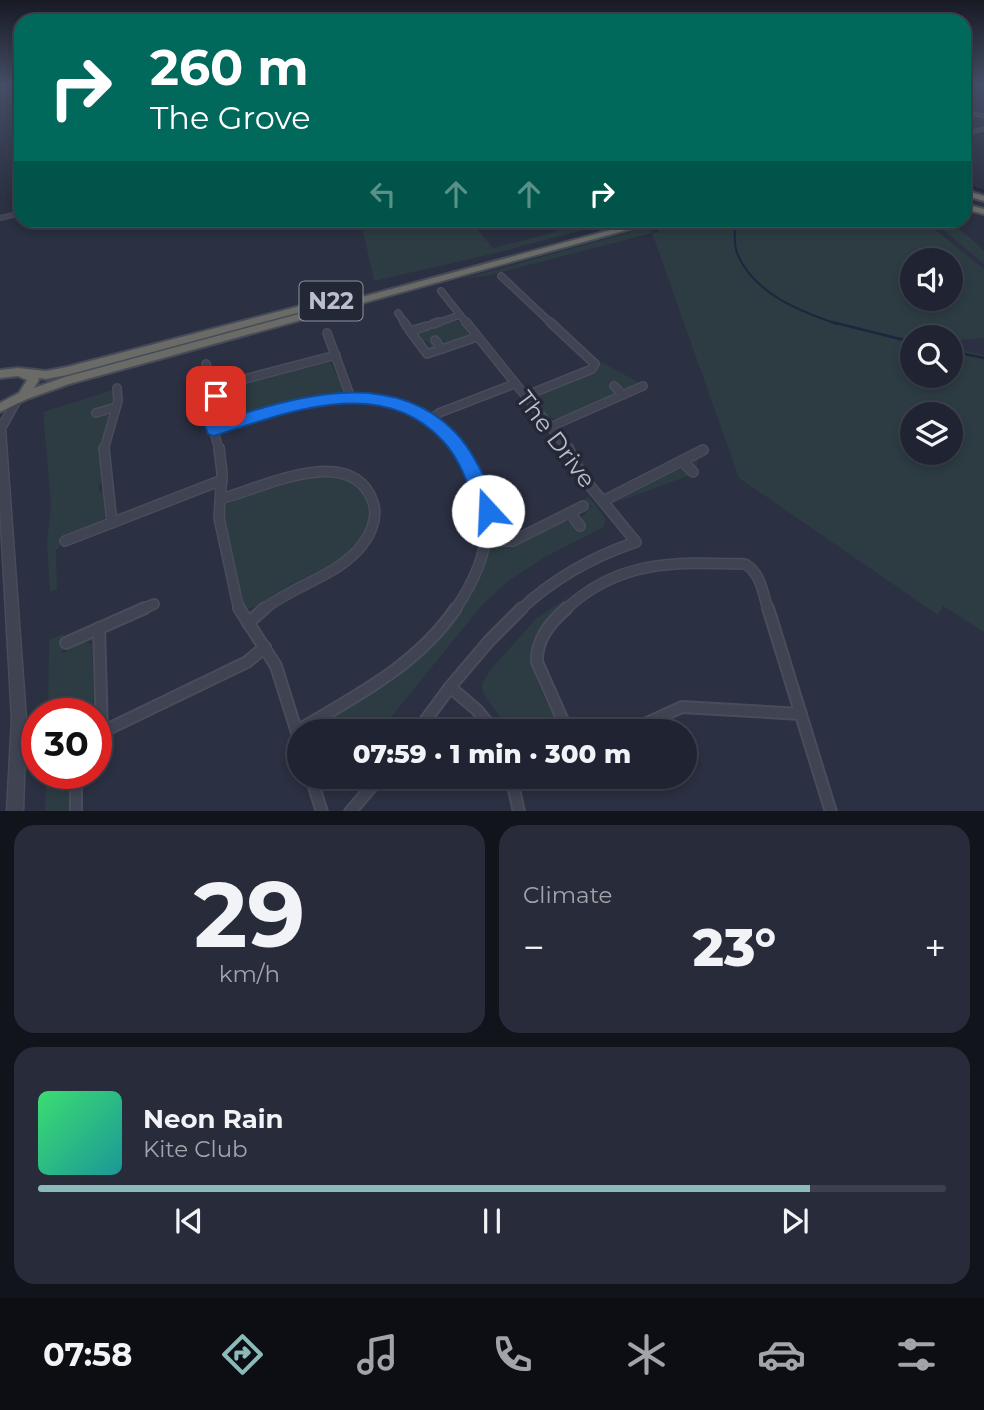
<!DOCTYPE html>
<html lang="en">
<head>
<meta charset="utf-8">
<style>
	body { margin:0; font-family:Montserrat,sans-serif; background:#282c3a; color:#f1f3f6; height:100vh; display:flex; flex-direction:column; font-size:26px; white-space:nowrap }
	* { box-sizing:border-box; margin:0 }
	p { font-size:23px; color:#a2a4ac }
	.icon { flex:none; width:38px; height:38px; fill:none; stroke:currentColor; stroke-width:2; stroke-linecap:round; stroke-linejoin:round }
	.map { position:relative; height:811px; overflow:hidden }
	.drawer { display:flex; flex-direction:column; gap:14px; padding:14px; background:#12141c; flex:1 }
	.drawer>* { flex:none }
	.banner { position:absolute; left:14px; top:14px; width:957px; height:214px; border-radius:21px; box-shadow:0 4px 10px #0003,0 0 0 2px #3d414d; background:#00695c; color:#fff; overflow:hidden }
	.fabs { position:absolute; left:900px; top:248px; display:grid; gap:14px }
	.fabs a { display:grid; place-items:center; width:63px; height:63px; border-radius:50%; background:#202432; box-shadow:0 4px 10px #0003,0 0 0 2px #3d414d; font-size:35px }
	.speed { position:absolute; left:21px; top:698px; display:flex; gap:14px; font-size:35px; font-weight:700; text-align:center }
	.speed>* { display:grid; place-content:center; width:91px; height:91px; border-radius:50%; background:#202432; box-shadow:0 4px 10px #0003,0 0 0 2px #3d414d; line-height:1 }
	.speed .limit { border:10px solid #d22; background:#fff; color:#111 }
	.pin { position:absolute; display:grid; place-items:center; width:60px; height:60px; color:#fff; margin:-30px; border-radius:14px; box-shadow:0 4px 10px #0006 }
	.me { position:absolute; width:77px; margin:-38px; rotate:340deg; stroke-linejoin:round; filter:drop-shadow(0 0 5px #0008) }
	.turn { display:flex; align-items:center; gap:24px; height:147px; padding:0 21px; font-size:32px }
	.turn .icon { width:91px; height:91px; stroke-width:2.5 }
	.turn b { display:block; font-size:49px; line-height:60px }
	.lanes { display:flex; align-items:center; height:66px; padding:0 21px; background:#0003; justify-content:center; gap:35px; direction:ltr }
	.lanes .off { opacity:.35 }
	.big { font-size:52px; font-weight:800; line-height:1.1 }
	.drawer .tile { flex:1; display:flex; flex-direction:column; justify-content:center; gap:10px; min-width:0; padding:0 24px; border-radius:21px; background:#282c3a }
	.drawer .dial { align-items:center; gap:0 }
	.dial b { font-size:91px; line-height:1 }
	.song { display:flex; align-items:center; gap:21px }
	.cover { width:84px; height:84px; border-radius:10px; background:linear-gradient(135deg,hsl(140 70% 55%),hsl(180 70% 35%)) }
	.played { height:7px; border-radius:4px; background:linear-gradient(90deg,#8bbbb9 85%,#3d414d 85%) }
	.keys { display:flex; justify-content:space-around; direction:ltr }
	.heat { display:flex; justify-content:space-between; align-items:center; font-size:38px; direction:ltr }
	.drawer .tiles { flex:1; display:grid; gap:14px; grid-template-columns:1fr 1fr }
	.tile:last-child { grid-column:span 2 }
	.trip { position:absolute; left:287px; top:719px; width:410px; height:70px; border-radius:35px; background:#202432; box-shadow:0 4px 10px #0003,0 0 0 2px #3d414d; font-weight:800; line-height:70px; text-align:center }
	.dock { display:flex; height:112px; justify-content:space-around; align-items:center; background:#0d0e14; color:#a2a4ac }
	.dock .icon { width:49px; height:49px }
	.dock .active { color:#8bbbb9 }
	.dock b { font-size:32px; color:#f1f3f6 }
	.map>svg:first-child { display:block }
</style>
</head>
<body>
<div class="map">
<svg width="984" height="812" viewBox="0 0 984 812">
	<rect width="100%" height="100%" fill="#2b3042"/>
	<!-- green -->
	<g fill="#2d3c43" fill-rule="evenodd">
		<polygon points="369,220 463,221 469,230 477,229 493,248 555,232 564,221 617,221 492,254 374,281 361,222"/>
		<path d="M674 220 924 221 984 269V338L950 341V338H912V376H950V347L984 355V632L943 606 938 615 739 478 652 233 490 275 462 279 649 227 652 233H658L660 224ZM912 261H950V299H912ZM912 415H950V453H912Z"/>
		<path d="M933 221C954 220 969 237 984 251V264Z"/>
		<polygon points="454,320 460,322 468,334 466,338 449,344 438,338 435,347 428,351 425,349 431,346 426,341 421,342 416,334 420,330"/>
		<polygon points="595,359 640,383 625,389 617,384 614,395 559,419 549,417 535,401 538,394 593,372 598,367"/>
		<polygon points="320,362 330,362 344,389 342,392 284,404 223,423 216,421 223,390 231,385"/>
		<polygon points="113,390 113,403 104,414 109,416 100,447 102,483 99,484 99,493 103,492 105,517 95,526 60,537 59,547 56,550 57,589 50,592 47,543 51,505 43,412"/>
		<polygon points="698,457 696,473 612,504 676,469 685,470 693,466 693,460"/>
		<path d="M339 475 357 484V487L370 500C376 555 318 568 281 590 270 596 261 608 248 608L244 605 224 519 226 506 233 501 299 478Z"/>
		<polygon points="589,497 605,518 604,527 545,557 507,582 482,605 380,731 318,731 316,728 393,681 431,649 470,596 490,548 513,546 564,522 572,523 577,530 585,526 581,517 592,507 584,499"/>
		<path d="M571 595C559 607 542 621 534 637 522 665 550 706 561 731H510L483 693 482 684 490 670 536 619Z"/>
		<polygon points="63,634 62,654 85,641 90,643 92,647 94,714 48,714 49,640"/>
		<polygon points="46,774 69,774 69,811 45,811"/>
	</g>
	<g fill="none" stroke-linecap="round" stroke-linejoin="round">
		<!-- stream-far1 -->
		<g stroke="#1e263f" stroke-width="2">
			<polyline points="964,184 984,191"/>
			<path d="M734 220C736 231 733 243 737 253 753 293 799 311 837 324"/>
		</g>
		<!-- stream -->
		<g stroke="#1e263f" stroke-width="2.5">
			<polyline points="832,322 912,342"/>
			<polyline points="950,351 984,358"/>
		</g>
		<defs>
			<polyline id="minor-far4" points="0,218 21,213"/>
			<g id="minor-far3">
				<polyline points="501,276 552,324"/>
				<polyline points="441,291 460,315"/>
				<polyline points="398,313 405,324"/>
				<polyline points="434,324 460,315 467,324"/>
			</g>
			<g id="minor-far2">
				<polyline points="404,322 410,331"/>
				<polyline points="466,322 569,450"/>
				<polyline points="433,324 439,322"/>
				<polyline points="427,326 410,331 427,354 477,337"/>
				<polyline points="327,333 351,398"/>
				<polyline points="435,340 442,349"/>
				<polyline points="206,364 216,394 210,416 219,450"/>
				<polyline points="614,386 623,395"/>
				<polyline points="214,387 336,355"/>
				<polyline points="525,396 592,369 595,364 550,322"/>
				<polyline points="96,413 116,407"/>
				<polyline points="430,420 439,413 514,384"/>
				<polyline points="550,427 643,386"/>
				<path d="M214 429C297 400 394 368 457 450"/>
				<polyline points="104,450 118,401 117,388"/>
			</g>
			<g id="minor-far1">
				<polyline points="104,448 112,523"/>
				<polyline points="219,448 222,473 219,518 239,610"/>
				<polyline points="682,461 693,472"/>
				<path d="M221 499C264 487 352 442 373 502 379 519 369 538 358 550 332 578 292 586 263 610"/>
				<polyline points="603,501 703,450"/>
				<polyline points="570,513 580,526"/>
				<polyline points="65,541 222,480"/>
				<polyline points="487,541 513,541 583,506"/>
				<polyline points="141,610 154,604"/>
				<path d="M455 610C494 552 500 505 456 448"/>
				<path d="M520 610C554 578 592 557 636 542L582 476 568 448"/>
				<path d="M565 610C618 559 676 562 745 564 761 573 763 593 768 610"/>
			</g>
			<g id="minor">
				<polyline points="239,608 276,666 299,739"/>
				<path d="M567 608C550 623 536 639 537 662L568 732"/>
				<polyline points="768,608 831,812"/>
				<polyline points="248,623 265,608"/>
				<polyline points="99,628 102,732 247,662 265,647"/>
				<polyline points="66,643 145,608"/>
				<polyline points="450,687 489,641 522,608"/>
				<path d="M297 731C355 696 417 666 456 608"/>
				<polyline points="417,732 450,687 477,710 495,732"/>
				<polyline points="627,732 682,707 801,714"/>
				<polyline points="76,774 76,812"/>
				<polyline points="311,777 322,812"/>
				<polyline points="511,777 513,785 535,777"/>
				<polyline points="513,785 519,812"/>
				<polyline points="350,812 380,777"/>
			</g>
			<g id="tertiary">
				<polygon points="964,111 984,115 984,117 964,113"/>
				<polygon points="984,128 984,130 964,135 964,133"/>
				<polygon points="18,396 22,399 5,429 26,719 23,812 7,812 12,719 0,506 0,422 15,397"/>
			</g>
			<g id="trunk">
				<polygon points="964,190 984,196 984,201 964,195"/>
				<polygon points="964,204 984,209 984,214 964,209"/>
				<polygon points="648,220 663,220 69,384 27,399 0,412 0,403 19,393 27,380 18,376 0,378 0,370 18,368 46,371 67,367 308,304 313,307 312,309 67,375 46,379 38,378 39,380 34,388 65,377"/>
			</g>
		</defs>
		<!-- minor-far4 casing -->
		<use href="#minor-far4" stroke="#484c5b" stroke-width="6"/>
		<!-- minor-far3 casing -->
		<use href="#minor-far3" stroke="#484c5b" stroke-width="8"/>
		<!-- minor-far2 casing -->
		<use href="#minor-far2" stroke="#484c5b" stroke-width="10"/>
		<!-- minor-far1 casing -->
		<use href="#minor-far1" stroke="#484c5b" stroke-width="12"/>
		<!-- minor casing -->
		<use href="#minor" stroke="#484c5b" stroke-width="14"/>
		<!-- tertiary casing -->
		<use href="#tertiary" stroke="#484c5b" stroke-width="3"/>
		<!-- trunk casing -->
		<use href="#trunk" stroke="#464b59" stroke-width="4"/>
		<!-- minor-far4 -->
		<use href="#minor-far4" stroke="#3f4352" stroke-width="4.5"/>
		<!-- minor-far3 -->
		<use href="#minor-far3" stroke="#3f4352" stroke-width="5"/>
		<!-- minor-far2 -->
		<use href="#minor-far2" stroke="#3f4352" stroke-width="7"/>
		<!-- minor-far1 -->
		<use href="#minor-far1" stroke="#3f4352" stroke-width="9"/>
		<!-- minor -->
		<use href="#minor" stroke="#3f4352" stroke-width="10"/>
		<!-- tertiary -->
		<use href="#tertiary" fill="#3f4352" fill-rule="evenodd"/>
		<!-- trunk -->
		<use href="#trunk" fill="#6a6a66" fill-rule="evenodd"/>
	</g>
	<!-- sky -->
	<linearGradient id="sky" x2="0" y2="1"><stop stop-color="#181a24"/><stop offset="0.43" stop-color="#444e65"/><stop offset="1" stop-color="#444e65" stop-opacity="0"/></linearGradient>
	<rect width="984" height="197" fill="url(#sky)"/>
	<!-- route -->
	<path fill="#1a73e8" stroke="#114b97" stroke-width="2" d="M216 390 224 396 218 416 220 421C293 397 390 367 454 431 475 452 487 483 498 511L495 516 488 519 481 516C469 491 463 462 442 440 381 374 286 413 214 436L208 434C202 421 199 396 216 390Z"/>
	<g text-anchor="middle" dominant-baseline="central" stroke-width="7" stroke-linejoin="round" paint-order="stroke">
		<!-- shield labels -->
		<rect fill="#232837" stroke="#8e929f" stroke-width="2" x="299.5" y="281.5" width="63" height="39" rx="5"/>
		<g font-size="23" font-weight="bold" fill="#bcbfcb">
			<text x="331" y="301">N22</text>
		</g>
		<!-- street labels -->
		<g font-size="24" fill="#bcbfcb" stroke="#232837">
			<text transform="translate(556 439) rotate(53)">The Drive</text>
		</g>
	</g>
</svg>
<div class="fabs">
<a><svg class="icon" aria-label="sound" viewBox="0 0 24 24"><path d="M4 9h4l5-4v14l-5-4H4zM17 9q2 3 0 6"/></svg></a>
<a><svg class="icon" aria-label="search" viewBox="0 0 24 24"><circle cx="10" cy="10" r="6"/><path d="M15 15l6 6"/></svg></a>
<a><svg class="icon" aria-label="layers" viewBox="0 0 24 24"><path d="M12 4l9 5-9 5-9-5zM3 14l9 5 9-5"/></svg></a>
</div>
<div class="speed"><div class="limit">30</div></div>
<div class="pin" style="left:216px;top:396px;background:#d93025"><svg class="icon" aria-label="arrive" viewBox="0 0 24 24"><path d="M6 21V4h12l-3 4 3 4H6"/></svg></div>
<svg class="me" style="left:488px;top:511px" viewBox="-20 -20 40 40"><circle r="19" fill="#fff"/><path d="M0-13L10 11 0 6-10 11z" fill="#1a73e8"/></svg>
<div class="trip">07:59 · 1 min · 300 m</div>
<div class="banner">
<div class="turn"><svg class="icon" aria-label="right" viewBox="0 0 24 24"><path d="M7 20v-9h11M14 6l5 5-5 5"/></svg><div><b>260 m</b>The Grove</div></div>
<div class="lanes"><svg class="icon off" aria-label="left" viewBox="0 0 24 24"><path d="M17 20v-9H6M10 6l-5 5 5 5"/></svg><svg class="icon off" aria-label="ahead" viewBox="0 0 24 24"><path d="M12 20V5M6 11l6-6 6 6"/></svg><svg class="icon off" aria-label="ahead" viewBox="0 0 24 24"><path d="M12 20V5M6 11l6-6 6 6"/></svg><svg class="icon" aria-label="right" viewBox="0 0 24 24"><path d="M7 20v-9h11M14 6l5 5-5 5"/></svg></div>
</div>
</div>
<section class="drawer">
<div class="tiles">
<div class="tile dial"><b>29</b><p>km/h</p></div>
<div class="tile"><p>Climate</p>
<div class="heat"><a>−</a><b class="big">23°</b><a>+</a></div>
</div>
<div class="tile">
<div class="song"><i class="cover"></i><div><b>Neon Rain</b><p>Kite Club</p></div></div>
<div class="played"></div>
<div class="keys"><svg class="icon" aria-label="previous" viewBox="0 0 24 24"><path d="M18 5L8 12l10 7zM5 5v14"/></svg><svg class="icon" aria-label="pause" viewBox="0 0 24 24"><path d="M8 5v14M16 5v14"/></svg><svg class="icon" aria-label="next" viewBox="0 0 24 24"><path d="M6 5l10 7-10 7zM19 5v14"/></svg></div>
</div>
</div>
</section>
<nav class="dock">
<b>07:58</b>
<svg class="icon active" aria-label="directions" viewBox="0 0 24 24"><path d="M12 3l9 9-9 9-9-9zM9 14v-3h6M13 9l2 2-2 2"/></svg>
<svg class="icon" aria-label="music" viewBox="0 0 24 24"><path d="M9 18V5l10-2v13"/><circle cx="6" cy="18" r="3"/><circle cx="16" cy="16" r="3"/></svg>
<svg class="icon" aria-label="phone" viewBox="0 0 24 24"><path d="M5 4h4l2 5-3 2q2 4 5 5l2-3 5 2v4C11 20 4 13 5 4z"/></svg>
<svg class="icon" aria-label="climate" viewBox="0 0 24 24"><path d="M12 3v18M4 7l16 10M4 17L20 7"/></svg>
<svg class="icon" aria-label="car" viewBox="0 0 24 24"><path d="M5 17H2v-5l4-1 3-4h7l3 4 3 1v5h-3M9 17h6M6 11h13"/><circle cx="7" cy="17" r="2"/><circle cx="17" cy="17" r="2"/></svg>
<svg class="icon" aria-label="filters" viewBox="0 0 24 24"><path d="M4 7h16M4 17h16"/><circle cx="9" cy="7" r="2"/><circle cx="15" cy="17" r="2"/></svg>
</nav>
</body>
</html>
